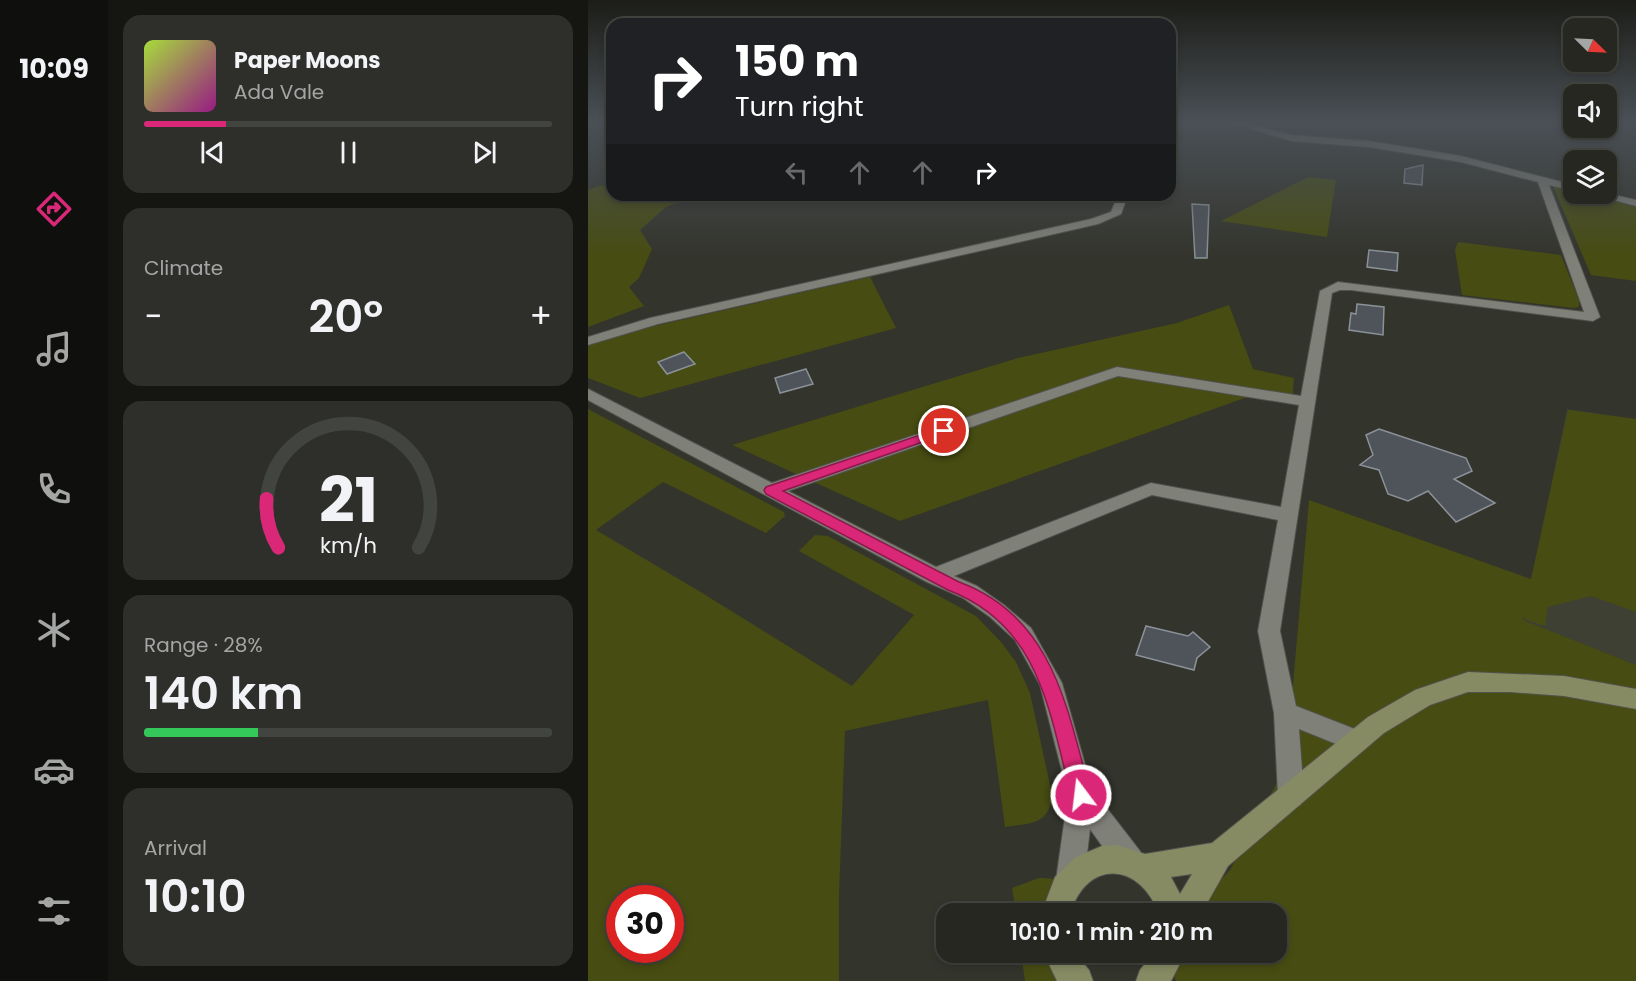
<!DOCTYPE html>
<html lang="en">
<head>
<meta charset="utf-8">
<style>
	body { margin:0; font-family:Poppins,sans-serif; background:#2e2f2a; color:#f1f3f6; height:100vh; display:flex; flex-direction:column; font-size:22px; white-space:nowrap }
	* { box-sizing:border-box; margin:0 }
	p { font-size:20px; color:#a4a5a5 }
	.icon { flex:none; width:33px; height:33px; fill:none; stroke:currentColor; stroke-width:2; stroke-linecap:round; stroke-linejoin:round }
	.map { position:relative; flex:1; overflow:hidden }
	.drawer { display:flex; flex-direction:column; gap:15px; padding:15px; background:#151512; width:480px }
	.drawer>* { flex:none }
	.hud { position:absolute; left:18px; top:18px; width:570px; height:183px; border-radius:18px; box-shadow:0 3px 9px #0003,0 0 0 2px #42443f; background:#202124; color:#fff; overflow:hidden }
	.needle { width:39px; rotate:114deg }
	.tools { position:absolute; left:975px; top:18px; display:grid; gap:12px }
	.tools a { display:grid; place-items:center; width:54px; height:54px; border-radius:12px; background:#262721; box-shadow:0 3px 9px #0003,0 0 0 2px #42443f; font-size:30px }
	.speed { position:absolute; left:18px; top:885px; display:flex; gap:12px; font-size:30px; font-weight:700; text-align:center }
	.speed>* { display:grid; place-content:center; width:78px; height:78px; border-radius:50%; background:#262721; box-shadow:0 3px 9px #0003,0 0 0 2px #42443f; line-height:1 }
	.speed .limit { border:9px solid #d22; background:#fff; color:#111 }
	.pin { position:absolute; display:grid; place-items:center; width:51px; height:51px; color:#fff; margin:-26px; border:3px solid #fff; border-radius:50%; box-shadow:0 2px 6px #0007 }
	.me { position:absolute; width:66px; margin:-33px; rotate:345deg; stroke-linejoin:round; filter:drop-shadow(0 0 4px #0008) }
	.turn { display:flex; align-items:center; gap:21px; height:126px; padding:0 30px; font-size:27px }
	.turn .icon { width:78px; height:78px; stroke-width:2.5 }
	.turn b { display:block; font-size:42px; line-height:51px }
	.lanes { display:flex; align-items:center; height:57px; padding:0 30px; background:#0003; justify-content:center; gap:30px; direction:ltr }
	.lanes .off { opacity:.35 }
	.big { font-size:45px; font-weight:600; line-height:1.1 }
	.drawer .card { flex:1; display:flex; flex-direction:column; justify-content:center; gap:9px; min-width:0; padding:0 21px; border-radius:18px; background:#2e2f2a }
	.drawer .dial { align-items:center; gap:0 }
	.dial svg { height:156px; overflow:visible; fill:none; stroke:#42443f; stroke-width:7; stroke-linecap:round; text-anchor:middle }
	.dial text { fill:#f1f3f6; stroke:none }
	.song { display:flex; align-items:center; gap:18px }
	.cover { width:72px; height:72px; border-radius:9px; background:linear-gradient(135deg,hsl(80 70% 55%),hsl(310 70% 35%)) }
	.played { height:6px; border-radius:3px; background:linear-gradient(90deg,#db2777 20%,#42443f 20%) }
	.keys { display:flex; justify-content:space-around; direction:ltr }
	.heat { display:flex; justify-content:space-between; align-items:center; font-size:33px; direction:ltr }
	.charge { height:9px; border-radius:4px; background:linear-gradient(90deg,#34c759 28%,#42443f 0) }
	.trip { position:absolute; left:348px; top:903px; width:351px; height:60px; border-radius:18px; background:#262721; box-shadow:0 3px 9px #0003,0 0 0 2px #42443f; font-weight:600; line-height:60px; text-align:center }
	main { display:flex; flex:1; min-height:0 }
	.menu { display:flex; flex-direction:column; width:108px; justify-content:space-around; align-items:center; background:#0f100d; color:#a4a5a5 }
	.menu .icon { width:42px; height:42px }
	.menu .current { color:#db2777 }
	.menu b { font-size:27px; color:#f1f3f6 }
	.map>svg:first-child { display:block }
</style>
</head>
<body>
<main>
<nav class="menu">
<b>10:09</b>
<svg class="icon current" aria-label="directions" viewBox="0 0 24 24"><path d="M12 3l9 9-9 9-9-9zM9 14v-3h6M13 9l2 2-2 2"/></svg>
<svg class="icon" aria-label="music" viewBox="0 0 24 24"><path d="M9 18V5l10-2v13"/><circle cx="6" cy="18" r="3"/><circle cx="16" cy="16" r="3"/></svg>
<svg class="icon" aria-label="phone" viewBox="0 0 24 24"><path d="M5 4h4l2 5-3 2q2 4 5 5l2-3 5 2v4C11 20 4 13 5 4z"/></svg>
<svg class="icon" aria-label="climate" viewBox="0 0 24 24"><path d="M12 3v18M4 7l16 10M4 17L20 7"/></svg>
<svg class="icon" aria-label="car" viewBox="0 0 24 24"><path d="M5 17H2v-5l4-1 3-4h7l3 4 3 1v5h-3M9 17h6M6 11h13"/><circle cx="7" cy="17" r="2"/><circle cx="17" cy="17" r="2"/></svg>
<svg class="icon" aria-label="filters" viewBox="0 0 24 24"><path d="M4 7h16M4 17h16"/><circle cx="9" cy="7" r="2"/><circle cx="15" cy="17" r="2"/></svg>
</nav>
<section class="drawer">
<div class="card">
<div class="song"><i class="cover"></i><div><b>Paper Moons</b><p>Ada Vale</p></div></div>
<div class="played"></div>
<div class="keys"><svg class="icon" aria-label="previous" viewBox="0 0 24 24"><path d="M18 5L8 12l10 7zM5 5v14"/></svg><svg class="icon" aria-label="pause" viewBox="0 0 24 24"><path d="M8 5v14M16 5v14"/></svg><svg class="icon" aria-label="next" viewBox="0 0 24 24"><path d="M6 5l10 7-10 7zM19 5v14"/></svg></div>
</div>
<div class="card"><p>Climate</p>
<div class="heat"><a>−</a><b class="big">20°</b><a>+</a></div>
</div>
<div class="card dial"><svg viewBox="0 0 100 80">
<path d="M14 69A42 42 0 1 1 86 69"/>
<path d="M14 69A42 42 0 0 1 8 44" stroke="#db2777"/>
<text x="50" y="56" font-size="32" font-weight="700">21</text>
<text x="50" y="72" font-size="11">km/h</text>
</svg></div>
<div class="card"><p>Range · 28%</p><b class="big">140 km</b><div class="charge"></div></div>
<div class="card"><p>Arrival</p><b class="big">10:10</b></div>
</section>
<div class="map">
<svg width="1048" height="981" viewBox="0 0 1048 981">
	<rect width="100%" height="100%" fill="#33342c"/>
	<!-- built -->
	<polygon fill="#3e4033" points="979,409 1048,419 1048,665 935,621"/>
	<!-- green -->
	<g fill="#474c12" fill-rule="evenodd">
		<polygon points="582,121 631,121 653,129 582,125"/>
		<polygon points="720,177 748,180 739,237 633,221"/>
		<polygon points="964,184 985,190 986,194 999,194 1048,207 1048,281 1003,275"/>
		<polygon points="14,185 24,189 24,195 39,195 48,198 58,195 109,195 78,207 52,230 64,249 51,278 41,287 56,306 0,327 0,190"/>
		<polygon points="870,242 973,255 991,300 991,307 986,308 874,295 867,250"/>
		<polygon points="282,277 308,328 52,398 0,378 0,344 67,326"/>
		<polygon points="641,305 665,369 706,378 704,402 665,395 312,521 144,445 430,358 589,323"/>
		<path d="M0 409 196 512 197 516 178 533 75 482 8 530 111 591 264 686 326 615 211 551 227 535 240 536 388 616 413 642 428 662 442 693 464 794C462 825 443 823 417 827L400 700 257 731 251 897V981H0ZM32 898H82V950H32Z"/>
		<polygon points="980,410 1048,419 1048,612 1003,596 960,607 957,626 936,619 937,614 935,620 1048,665 1048,981 588,981 578,953 688,952 688,914 602,913 642,870 698,766 721,500 943,579"/>
		<path d="M451 878C479 877 480 890 484 913H428L424 888Z"/>
		<polygon points="433,953 491,953 496,981 437,981"/>
	</g>
	<!-- building -->
	<g fill="#4e545a" stroke="#8b9198" stroke-width="1.5">
		<polygon points="835,165 834,185 816,183 817,169"/>
		<polygon points="604,204 621,205 619,258 607,258"/>
		<polygon points="781,250 810,253 809,271 779,267"/>
		<polygon points="769,304 796,307 795,335 761,330 763,313 768,314"/>
		<polygon points="96,352 107,364 79,374 70,362"/>
		<polygon points="218,369 225,384 192,393 187,378"/>
		<polygon points="791,429 878,458 884,471 866,479 907,503 868,522 840,491 820,501 800,494 791,470 772,465 785,455 778,435"/>
		<polygon points="558,626 600,636 605,632 622,647 609,658 606,670 548,655"/>
	</g>
	<g fill="none" stroke-linecap="round" stroke-linejoin="round">
		<defs>
			<g id="street">
				<path d="M638 121H650L703 135 781 141 873 156 986 185V191L961 185 1012 317 1005 321 763 290H752L744 293 692 631 708 706 777 733 780 741 777 749 768 752 711 729 716 796 712 805 703 809 694 805 690 796 686 713 670 631 690 520 564 495 366 576 389 586 416 605 443 628 474 683 504 789 552 851 556 861 552 871 542 875 532 871 502 829 496 880 492 890 482 894 472 890 468 880 480 795 452 685 427 640 402 617 375 598 339 582 0 400V389L184 483 529 367 713 396 732 291 750 282 996 312 950 182 873 162 781 147 703 141ZM530 376 711 405 693 507 563 483 348 567 200 491Z"/>
				<polygon points="1018,193 1048,200 1048,206 1003,194"/>
				<polygon points="530,195 540,195 533,214 510,224 70,324 0,345 0,337 62,318 503,219 523,212"/>
			</g>
			<g id="secondary">
				<path d="M880 672 976 676 1048 689V709L976 696 922 692H880L842 705 796 733 640 866 613 914H571C552 862 499 858 482 914H453L467 877 488 857 514 846 529 845 557 854 624 843 780 717 827 690ZM604 874 592 894 583 877Z"/>
				<polygon points="455,952 486,952 501,970 505,981 469,981"/>
				<polygon points="566,952 598,952 583,981 548,981 552,970"/>
			</g>
		</defs>
		<!-- street casing -->
		<use href="#street" stroke="#51524c" stroke-width="2"/>
		<!-- secondary casing -->
		<use href="#secondary" stroke="#51524c" stroke-width="2"/>
		<!-- street -->
		<use href="#street" fill="#7f8078" fill-rule="evenodd"/>
		<!-- secondary -->
		<use href="#secondary" fill="#878b64" fill-rule="evenodd"/>
	</g>
	<!-- sky -->
	<linearGradient id="sky" x2="0" y2="1"><stop stop-color="#1c1d18"/><stop offset="0.47" stop-color="#4a5056"/><stop offset="1" stop-color="#4a5056" stop-opacity="0"/></linearGradient>
	<rect width="1048" height="258" fill="url(#sky)"/>
	<!-- route -->
	<path fill="#db2777" stroke="#8e194d" stroke-width="1.5" d="M356 427 362 431 360 433 195 491 371 582C466 617 479 709 503 795L500 801 493 804 486 801 483 795C461 711 452 625 360 590L178 494 176 490 178 487Z"/>
</svg>
<div class="tools">
<a><svg class="needle" viewBox="-14 -14 28 28"><path d="M0-13l5 13h-10z" fill="#e53935"/><path d="M0 13l5-13h-10z" fill="#a4a5a5"/></svg></a>
<a><svg class="icon" aria-label="sound" viewBox="0 0 24 24"><path d="M4 9h4l5-4v14l-5-4H4zM17 9q2 3 0 6"/></svg></a>
<a><svg class="icon" aria-label="layers" viewBox="0 0 24 24"><path d="M12 4l9 5-9 5-9-5zM3 14l9 5 9-5"/></svg></a>
</div>
<div class="speed"><div class="limit">30</div></div>
<div class="pin" style="left:356px;top:431px;background:#d93025"><svg class="icon" aria-label="arrive" viewBox="0 0 24 24"><path d="M6 21V4h12l-3 4 3 4H6"/></svg></div>
<svg class="me" style="left:493px;top:795px" viewBox="-20 -20 40 40"><circle r="17" fill="#db2777" stroke="#fff" stroke-width="3"/><path d="M0-11L8 9 0 5-8 9z" fill="#fff"/></svg>
<div class="trip">10:10 · 1 min · 210 m</div>
<div class="hud">
<div class="turn"><svg class="icon" aria-label="right" viewBox="0 0 24 24"><path d="M7 20v-9h11M14 6l5 5-5 5"/></svg><div><b>150 m</b>Turn right</div></div>
<div class="lanes"><svg class="icon off" aria-label="left" viewBox="0 0 24 24"><path d="M17 20v-9H6M10 6l-5 5 5 5"/></svg><svg class="icon off" aria-label="ahead" viewBox="0 0 24 24"><path d="M12 20V5M6 11l6-6 6 6"/></svg><svg class="icon off" aria-label="ahead" viewBox="0 0 24 24"><path d="M12 20V5M6 11l6-6 6 6"/></svg><svg class="icon" aria-label="right" viewBox="0 0 24 24"><path d="M7 20v-9h11M14 6l5 5-5 5"/></svg></div>
</div>
</div>
</main>
</body>
</html>
